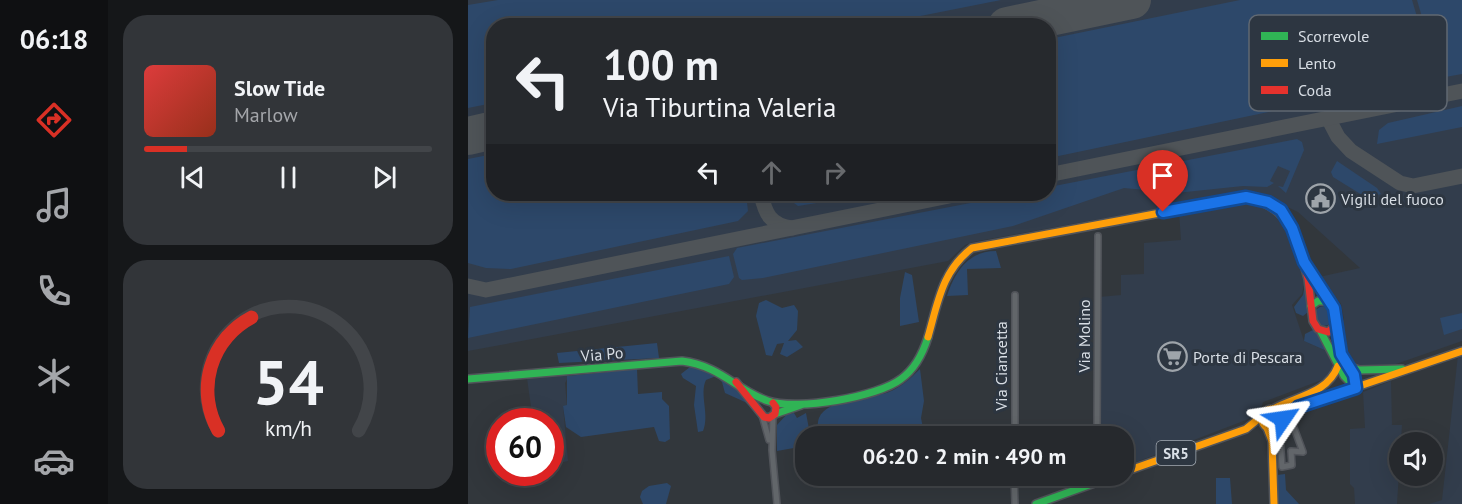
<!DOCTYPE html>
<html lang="it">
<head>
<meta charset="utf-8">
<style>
	body { margin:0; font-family:"PT Sans",sans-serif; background:#323539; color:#f1f3f6; height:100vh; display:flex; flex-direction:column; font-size:22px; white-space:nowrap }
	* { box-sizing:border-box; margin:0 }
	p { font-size:20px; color:#a4a6aa }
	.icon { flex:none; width:33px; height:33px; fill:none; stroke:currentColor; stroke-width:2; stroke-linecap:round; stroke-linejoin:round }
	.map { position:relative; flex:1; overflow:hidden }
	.sheet { display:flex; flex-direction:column; gap:15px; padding:15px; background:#151719; width:360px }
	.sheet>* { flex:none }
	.top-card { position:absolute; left:18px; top:18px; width:570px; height:183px; border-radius:24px; box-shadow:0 6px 24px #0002,0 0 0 2px #424549; background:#26292d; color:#f1f3f6; overflow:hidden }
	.fabs { position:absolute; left:921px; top:432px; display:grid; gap:12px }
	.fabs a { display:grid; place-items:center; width:54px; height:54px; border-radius:50%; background:#26292d; box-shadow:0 6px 24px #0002,0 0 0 2px #424549; font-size:30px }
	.speed { position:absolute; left:18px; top:408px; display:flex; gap:12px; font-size:30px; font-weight:700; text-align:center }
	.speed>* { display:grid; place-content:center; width:78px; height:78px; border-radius:50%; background:#26292d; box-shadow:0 6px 24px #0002,0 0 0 2px #424549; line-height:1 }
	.speed .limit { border:9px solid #d22; background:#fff; color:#111 }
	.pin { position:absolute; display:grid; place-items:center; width:51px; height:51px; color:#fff; margin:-62px -26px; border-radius:50% 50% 50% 0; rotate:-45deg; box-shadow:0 0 6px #0007 }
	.pin .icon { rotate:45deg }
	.me { position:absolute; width:66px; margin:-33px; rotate:58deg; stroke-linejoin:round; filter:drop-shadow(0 0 4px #0008) }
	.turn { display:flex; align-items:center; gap:21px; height:126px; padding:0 18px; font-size:27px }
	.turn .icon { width:78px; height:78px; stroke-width:2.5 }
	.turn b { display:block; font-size:42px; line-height:51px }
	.lanes { display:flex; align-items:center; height:57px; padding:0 18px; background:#0003; justify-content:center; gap:30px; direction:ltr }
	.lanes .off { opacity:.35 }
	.sheet .card { flex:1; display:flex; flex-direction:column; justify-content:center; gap:9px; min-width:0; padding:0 21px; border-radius:24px; background:#323539 }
	.sheet .dial { align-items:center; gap:0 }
	.dial svg { height:156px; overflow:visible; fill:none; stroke:#424549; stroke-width:7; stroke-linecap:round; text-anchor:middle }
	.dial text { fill:#f1f3f6; stroke:none }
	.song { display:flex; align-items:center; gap:18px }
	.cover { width:72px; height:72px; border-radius:9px; background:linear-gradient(135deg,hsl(0 70% 55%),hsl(10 70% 35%)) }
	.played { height:6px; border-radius:3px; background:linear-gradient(90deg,#d93025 15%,#424549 15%) }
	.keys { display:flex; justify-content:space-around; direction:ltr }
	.trip { position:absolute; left:327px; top:426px; width:339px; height:60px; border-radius:24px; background:#26292d; box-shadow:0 6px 24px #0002,0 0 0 2px #424549; font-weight:700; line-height:60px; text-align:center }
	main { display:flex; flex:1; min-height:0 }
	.menu { display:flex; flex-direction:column; width:108px; justify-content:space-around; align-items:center; background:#0f1012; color:#a4a6aa }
	.menu .icon { width:42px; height:42px }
	.menu .active { color:#d93025 }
	.menu b { font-size:27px; color:#f1f3f6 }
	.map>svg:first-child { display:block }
</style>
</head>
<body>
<main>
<nav class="menu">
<b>06:18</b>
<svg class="icon active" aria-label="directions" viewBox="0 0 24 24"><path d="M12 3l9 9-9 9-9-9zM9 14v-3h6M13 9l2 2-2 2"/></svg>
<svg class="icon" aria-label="music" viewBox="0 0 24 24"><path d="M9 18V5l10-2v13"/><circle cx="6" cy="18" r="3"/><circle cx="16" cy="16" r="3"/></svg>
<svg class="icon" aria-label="phone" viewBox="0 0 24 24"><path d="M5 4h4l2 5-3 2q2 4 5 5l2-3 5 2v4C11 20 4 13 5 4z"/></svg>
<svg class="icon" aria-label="climate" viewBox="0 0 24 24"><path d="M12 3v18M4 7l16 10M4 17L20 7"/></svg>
<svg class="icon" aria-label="car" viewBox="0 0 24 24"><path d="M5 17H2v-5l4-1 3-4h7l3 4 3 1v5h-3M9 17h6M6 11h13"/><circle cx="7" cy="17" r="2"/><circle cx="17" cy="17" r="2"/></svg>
</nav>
<section class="sheet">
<div class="card">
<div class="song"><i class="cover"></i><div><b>Slow Tide</b><p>Marlow</p></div></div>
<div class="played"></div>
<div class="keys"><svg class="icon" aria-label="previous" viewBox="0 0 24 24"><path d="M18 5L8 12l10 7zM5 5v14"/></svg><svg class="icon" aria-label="pause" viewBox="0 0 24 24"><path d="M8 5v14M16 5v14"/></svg><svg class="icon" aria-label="next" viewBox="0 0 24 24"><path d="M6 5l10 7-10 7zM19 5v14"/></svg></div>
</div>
<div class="card dial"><svg viewBox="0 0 100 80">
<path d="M14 69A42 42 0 1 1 86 69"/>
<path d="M14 69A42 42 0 0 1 31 11" stroke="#d93025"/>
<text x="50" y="56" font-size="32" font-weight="700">54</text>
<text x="50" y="72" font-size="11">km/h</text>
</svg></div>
</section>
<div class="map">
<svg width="994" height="504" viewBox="0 0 994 504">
	<rect width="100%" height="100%" fill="#32373c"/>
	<!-- built -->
	<g fill="#323d4c" fill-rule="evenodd">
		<path d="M0 0H994V341L928 364 894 366 884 362 877 356 871 329 876 319 873 304 851 277 892 268 830 212 792 194 775 193 505 242 497 245 480 261 0 351ZM26 26H580V194H26Z"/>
		<polygon points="775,200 800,206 812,216 837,281 834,294 824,305 836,341 861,352 865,363 864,372 859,378 795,402 792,413 778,420 658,466 656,436 633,436 631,297 653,295 653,275 676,274 676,243 713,240 711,212"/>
		<polygon points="994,354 994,504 961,504 974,500 990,355"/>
		<polygon points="102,374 97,383 99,406 95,406 100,461 83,465 82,422 65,421 59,378"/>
		<polygon points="923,381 924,425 934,425 929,504 887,504 886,488 882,484 882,429 897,428 895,392"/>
	</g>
	<!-- green -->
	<g fill="#2d486a">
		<polygon points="30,0 533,0 407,25 26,26 25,103 0,108 0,5"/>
		<polygon points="772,0 944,0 967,77 581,158 581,39"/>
		<polygon points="949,0 994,0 994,74 972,78"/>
		<polygon points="994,106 994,127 909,144 911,130 920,123"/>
		<polygon points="829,139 834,142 836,150 818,193 810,186 815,187 822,171 810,166 802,181 806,183 799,187 775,186 708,193 656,188 545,226 295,278 274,280 271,278 265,254 269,248 549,194 580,194 581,187"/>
		<polygon points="25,154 26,194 278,194 280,211 270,221 43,269 18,268 0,263 0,159"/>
		<polygon points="869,161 909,188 913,194 899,198 865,177 863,172"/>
		<polygon points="314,194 405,194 330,206"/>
		<polygon points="818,227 839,281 840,312 835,316 828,313 826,307 835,295 838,279"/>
		<path d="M528 251 533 268 499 269 500 295 479 296C487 271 501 251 528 251Z"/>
		<polygon points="261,256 266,277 261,284 0,338 2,307"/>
		<polygon points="437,272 444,275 451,322 432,326 432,298"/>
		<polygon points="298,300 314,308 326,305 330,311 329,330 320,341 328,340 335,347 319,357 312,354 316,343 309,344 304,356 298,355 297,351 288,316 291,303"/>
		<circle cx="856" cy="316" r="10"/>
		<polygon points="994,313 994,329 976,335 972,318"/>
		<path d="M845 330C856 340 870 356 865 372V363L861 352 836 341 837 334Z"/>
		<polygon points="189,343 191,358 91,363 89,353"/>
		<path d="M222 367C253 370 271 389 289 413L277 402 257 393 254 382 248 376 238 380C231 394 242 415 235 431L230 432 226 405 228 386 215 378 213 374Z"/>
		<polygon points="169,369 170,394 194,392 194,399 201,406 202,439 197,442 191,441 186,427 113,437 98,427 95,406 99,405 99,376"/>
		<path d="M452 369 456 401 453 418 455 428 403 436H338L337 446 309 451V425L319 414 326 413 329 418 338 413 341 429 350 432C350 428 349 423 351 418 359 398 403 399 421 392 433 387 443 378 452 369Z"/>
		<polygon points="817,474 818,490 831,504 809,504 809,475"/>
		<polygon points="762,478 764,504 748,504 748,478"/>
		<polygon points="199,483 203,486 198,504 175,504 172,497 174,491 181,486"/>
	</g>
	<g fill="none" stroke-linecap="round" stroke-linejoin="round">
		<!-- taxiway -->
		<g stroke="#4f5458" stroke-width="15">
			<polyline points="860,118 870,137 883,151 932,183 945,186 994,176"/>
			<polyline points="580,175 994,91"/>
			<path d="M293 194C297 213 302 225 324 228"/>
			<polyline points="0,286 18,290 491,194"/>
		</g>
		<!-- runway -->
		<g stroke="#4f5458" stroke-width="38">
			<polyline points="539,26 664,0"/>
			<polyline points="0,136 26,130"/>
		</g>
		<defs>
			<g id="street">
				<polyline points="294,415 301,440"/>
				<polyline points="305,415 304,450 309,504"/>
				<polygon points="823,420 835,452 823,451 824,465 814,467 812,436"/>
				<polyline points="547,436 547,295"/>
				<polyline points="629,436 630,236"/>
				<polyline points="546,476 547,504"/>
			</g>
			<g id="fast">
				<polyline points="843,306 850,301 860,301"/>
				<polyline points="853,332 876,376 888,388"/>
				<polyline points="880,366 891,370 934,369"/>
				<path d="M0 379 214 361C253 366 268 390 300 401 329 411 410 397 433 379 447 369 455 353 460 337"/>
				<polyline points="307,414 333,405"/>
				<polyline points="568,504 646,476"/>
			</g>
			<g id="slow">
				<polyline points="867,326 873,354 886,375 888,388"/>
				<path d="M460 337C470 302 474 271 504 248L778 197C803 203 819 215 829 240"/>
				<circle cx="804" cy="419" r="10"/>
				<path d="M805 409C829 396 859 394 870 366"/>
				<polyline points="809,410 830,407 994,351"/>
				<polyline points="799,428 804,441 806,504"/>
				<polyline points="804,441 810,428"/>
				<polyline points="656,472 778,429 795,415"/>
			</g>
			<g id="jam">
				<polyline points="829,240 840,279 845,321 850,329 860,332 867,326 866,308 836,262"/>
				<polyline points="268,382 296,417 301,418 307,414 308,407 305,403"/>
			</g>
		</defs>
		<!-- street casing -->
		<use href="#street" stroke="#51545a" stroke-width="8"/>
		<!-- fast casing -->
		<use href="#fast" stroke="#51545a" stroke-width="10"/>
		<!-- slow casing -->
		<use href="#slow" stroke="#51545a" stroke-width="10"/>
		<!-- jam casing -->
		<use href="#jam" stroke="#51545a" stroke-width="10"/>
		<!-- street -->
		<use href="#street" stroke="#62666a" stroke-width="5"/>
		<!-- fast -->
		<use href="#fast" stroke="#30b455" stroke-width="7"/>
		<!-- slow -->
		<use href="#slow" stroke="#ff9f0a" stroke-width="7"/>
		<!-- jam -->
		<use href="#jam" stroke="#e5322d" stroke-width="7"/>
	</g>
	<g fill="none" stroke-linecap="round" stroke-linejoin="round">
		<defs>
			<polyline id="route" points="695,212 778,197 800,202 813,210 824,228 836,262 866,308 873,354 886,375 888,388 830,407 815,419"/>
		</defs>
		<!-- route casing -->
		<use href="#route" stroke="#114b97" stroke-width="15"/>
		<!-- route -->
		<use href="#route" stroke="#1a73e8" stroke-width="10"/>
	</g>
	<!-- icons -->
	<defs>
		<symbol id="civic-ring" viewBox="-11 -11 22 22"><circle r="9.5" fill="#2d3641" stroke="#9ea4aa" stroke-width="1.5"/><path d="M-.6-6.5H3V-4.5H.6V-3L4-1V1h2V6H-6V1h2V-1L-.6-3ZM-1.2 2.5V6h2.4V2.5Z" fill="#9ea4aa"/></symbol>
		<symbol id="supermarket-ring" viewBox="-11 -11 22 22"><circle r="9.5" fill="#2d3641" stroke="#9ea4aa" stroke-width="1.5"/><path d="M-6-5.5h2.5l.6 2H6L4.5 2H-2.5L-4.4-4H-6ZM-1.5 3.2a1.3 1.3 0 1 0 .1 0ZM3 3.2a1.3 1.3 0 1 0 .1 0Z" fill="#9ea4aa"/></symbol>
	</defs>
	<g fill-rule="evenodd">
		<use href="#civic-ring" x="836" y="182" width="33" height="33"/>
		<use href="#supermarket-ring" x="688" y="340" width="33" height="33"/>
	</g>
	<g text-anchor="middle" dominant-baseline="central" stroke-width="6" stroke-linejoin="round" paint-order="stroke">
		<!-- shield labels -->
		<rect fill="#2d3641" stroke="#a5acb4" stroke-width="1.5" x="688.5" y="441" width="39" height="24" rx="4.5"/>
		<g font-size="15" font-weight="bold" fill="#d8dee5">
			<text x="708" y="453">SR5</text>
		</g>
		<!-- poi labels -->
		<g font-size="16" fill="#d8dee5" stroke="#2d3641" text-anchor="start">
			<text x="873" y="199">Vigili del fuoco</text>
			<text x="725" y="357">Porte di Pescara</text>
		</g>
		<!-- street labels -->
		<g font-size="16" fill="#d8dee5" stroke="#2d3641">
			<text transform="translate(616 336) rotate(-90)">Via Molino</text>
			<text transform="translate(134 354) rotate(-5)">Via Po</text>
			<text transform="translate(533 366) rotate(-90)">Via Ciancetta</text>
		</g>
	</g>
	<!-- legend -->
	<rect x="781" y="15" width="198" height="96" rx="9" fill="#2d3641" stroke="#606872" stroke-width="1.5"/>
	<rect x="793" y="32" width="27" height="8" fill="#30b455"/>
	<rect x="793" y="59" width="27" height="8" fill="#ff9f0a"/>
	<rect x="793" y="86" width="27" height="8" fill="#e5322d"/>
	<g font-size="16" fill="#d8dee5">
		<text x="830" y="42">Scorrevole</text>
		<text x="830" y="69">Lento</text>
		<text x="830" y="96">Coda</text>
	</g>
</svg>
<div class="fabs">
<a><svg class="icon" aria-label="sound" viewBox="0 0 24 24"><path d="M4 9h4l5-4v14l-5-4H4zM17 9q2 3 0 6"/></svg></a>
</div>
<div class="speed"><div class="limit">60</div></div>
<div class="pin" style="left:695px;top:212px;background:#d93025"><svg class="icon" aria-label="arrive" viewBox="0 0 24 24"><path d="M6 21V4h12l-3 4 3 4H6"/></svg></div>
<svg class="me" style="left:815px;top:419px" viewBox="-20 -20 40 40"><path d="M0-17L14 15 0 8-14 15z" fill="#1a73e8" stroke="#fff" stroke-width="4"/></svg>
<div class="trip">06:20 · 2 min · 490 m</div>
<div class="top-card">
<div class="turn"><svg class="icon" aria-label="left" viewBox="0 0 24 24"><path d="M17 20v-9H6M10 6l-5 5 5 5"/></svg><div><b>100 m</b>Via Tiburtina Valeria</div></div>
<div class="lanes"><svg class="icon" aria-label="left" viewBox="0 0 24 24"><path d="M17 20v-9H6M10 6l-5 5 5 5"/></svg><svg class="icon off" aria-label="ahead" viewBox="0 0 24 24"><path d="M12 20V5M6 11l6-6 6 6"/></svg><svg class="icon off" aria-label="right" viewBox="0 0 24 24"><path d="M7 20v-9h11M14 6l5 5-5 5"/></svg></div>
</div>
</div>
</main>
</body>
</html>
